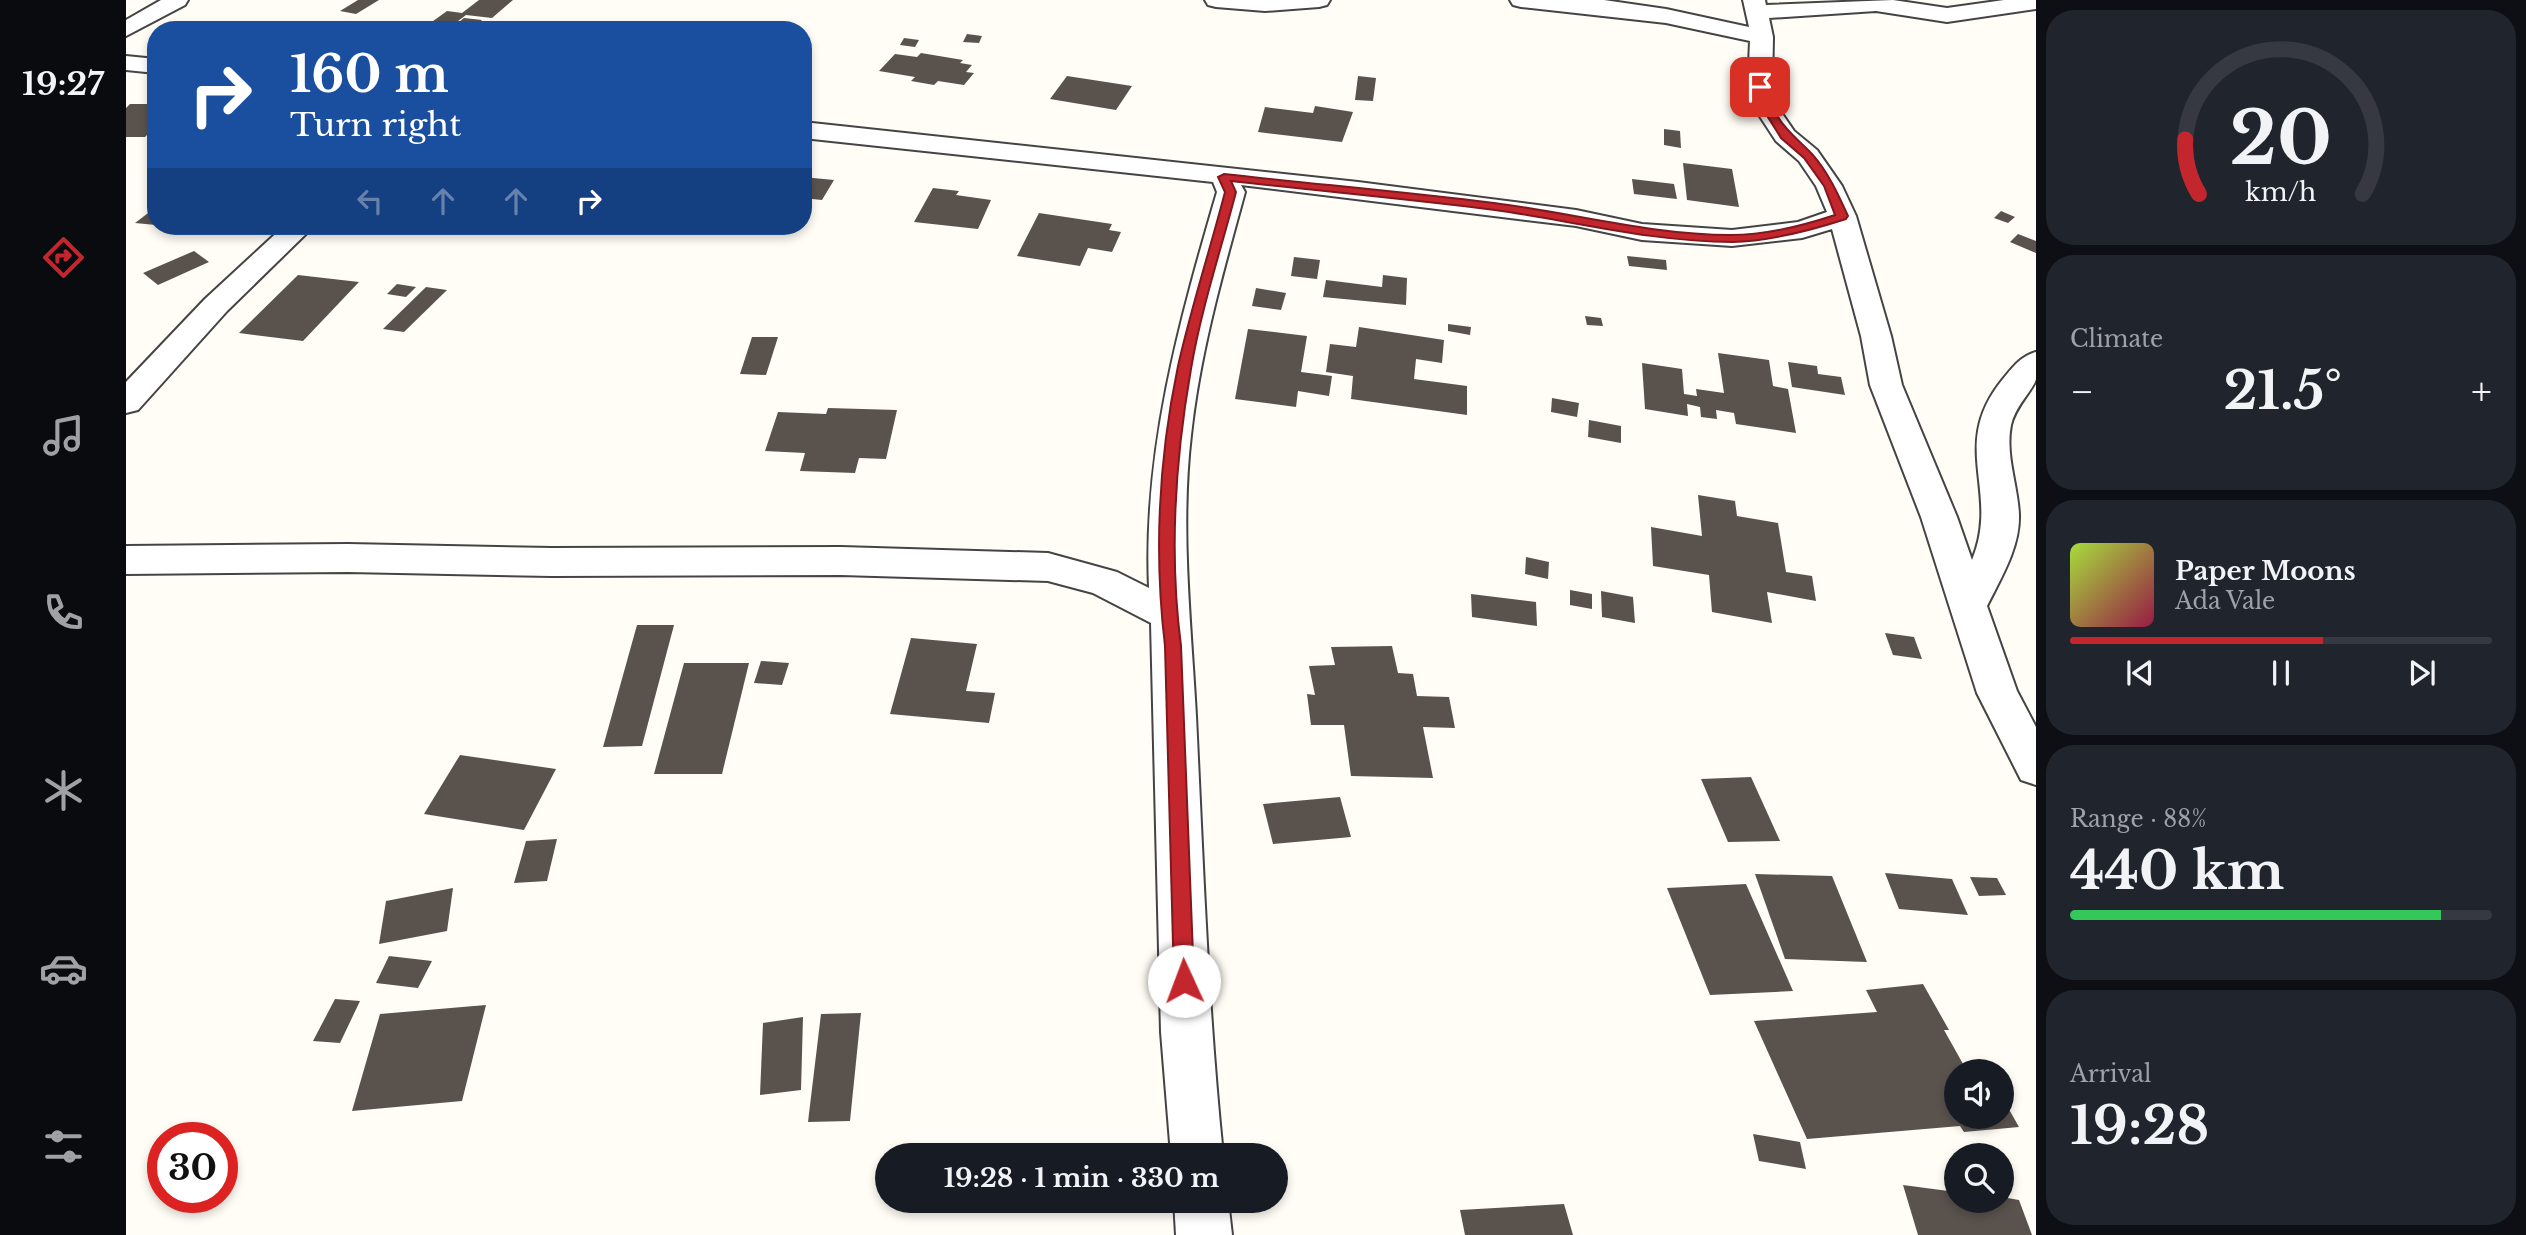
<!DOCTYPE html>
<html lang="en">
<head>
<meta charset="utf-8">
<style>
	body { margin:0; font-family:"Libre Baskerville",serif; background:#20242c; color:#f1f3f6; height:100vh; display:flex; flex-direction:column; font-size:26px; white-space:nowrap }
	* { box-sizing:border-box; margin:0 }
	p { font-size:23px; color:#9ea1a6 }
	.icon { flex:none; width:38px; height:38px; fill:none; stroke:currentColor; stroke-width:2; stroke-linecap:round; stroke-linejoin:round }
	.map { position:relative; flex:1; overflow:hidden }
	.panel { display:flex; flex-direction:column; gap:10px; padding:10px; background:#0d0f14; width:490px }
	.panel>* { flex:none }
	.guide { position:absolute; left:21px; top:21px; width:665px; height:214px; border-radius:28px; box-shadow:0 4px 10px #0003; background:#1a4fa0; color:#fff; overflow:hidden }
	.fabs { position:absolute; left:1818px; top:1059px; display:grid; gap:14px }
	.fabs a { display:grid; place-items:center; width:70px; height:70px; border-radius:50%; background:#171b24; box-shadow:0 4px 10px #0003; font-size:35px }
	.speed { position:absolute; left:21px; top:1122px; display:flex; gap:14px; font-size:35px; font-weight:700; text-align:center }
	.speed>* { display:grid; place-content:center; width:91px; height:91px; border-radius:50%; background:#171b24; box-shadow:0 4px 10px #0003; line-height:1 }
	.speed .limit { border:10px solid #d22; background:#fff; color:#111 }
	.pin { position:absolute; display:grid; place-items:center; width:60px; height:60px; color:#fff; margin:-30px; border-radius:14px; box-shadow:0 4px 10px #0006 }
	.me { position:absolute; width:77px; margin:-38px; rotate:358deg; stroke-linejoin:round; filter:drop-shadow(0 0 5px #0008) }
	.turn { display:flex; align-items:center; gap:24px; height:147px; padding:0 28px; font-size:32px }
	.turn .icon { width:91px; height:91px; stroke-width:2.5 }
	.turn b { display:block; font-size:49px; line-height:60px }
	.lanes { display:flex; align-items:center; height:66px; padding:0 28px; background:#0003; justify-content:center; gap:35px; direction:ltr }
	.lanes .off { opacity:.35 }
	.big { font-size:52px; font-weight:700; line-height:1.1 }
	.panel .widget { flex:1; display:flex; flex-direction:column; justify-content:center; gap:10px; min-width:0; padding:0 24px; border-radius:28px; background:#20242c }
	.panel .dial { align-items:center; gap:0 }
	.dial svg { height:182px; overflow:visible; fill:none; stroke:#363941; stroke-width:7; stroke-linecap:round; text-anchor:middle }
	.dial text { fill:#f1f3f6; stroke:none }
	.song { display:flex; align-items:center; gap:21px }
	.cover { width:84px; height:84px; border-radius:10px; background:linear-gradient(135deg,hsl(80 70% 55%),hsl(340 70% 35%)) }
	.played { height:7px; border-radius:4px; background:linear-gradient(90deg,#c4262e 60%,#363941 60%) }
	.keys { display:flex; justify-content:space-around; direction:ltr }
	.heat { display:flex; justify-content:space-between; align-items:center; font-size:38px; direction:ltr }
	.charge { height:10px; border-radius:5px; background:linear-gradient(90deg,#34c759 88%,#363941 0) }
	.trip { position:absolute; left:749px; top:1143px; width:413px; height:70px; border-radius:35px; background:#171b24; box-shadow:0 4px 10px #0003; font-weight:700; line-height:70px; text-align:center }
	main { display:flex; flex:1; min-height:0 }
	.dock { display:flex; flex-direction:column; width:126px; justify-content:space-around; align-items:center; background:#090b0e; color:#9ea1a6 }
	.dock .icon { width:49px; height:49px }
	.dock .active { color:#c4262e }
	.dock b { font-size:32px; color:#f1f3f6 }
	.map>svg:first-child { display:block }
</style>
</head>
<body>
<main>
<nav class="dock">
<b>19:27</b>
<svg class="icon active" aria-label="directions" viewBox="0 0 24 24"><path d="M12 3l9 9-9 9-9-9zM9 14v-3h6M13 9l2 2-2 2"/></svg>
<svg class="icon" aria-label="music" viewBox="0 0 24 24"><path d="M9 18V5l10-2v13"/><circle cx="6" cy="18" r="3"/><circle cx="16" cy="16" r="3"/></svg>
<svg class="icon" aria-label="phone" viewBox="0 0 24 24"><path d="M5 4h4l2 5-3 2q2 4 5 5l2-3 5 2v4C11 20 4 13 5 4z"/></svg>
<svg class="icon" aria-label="climate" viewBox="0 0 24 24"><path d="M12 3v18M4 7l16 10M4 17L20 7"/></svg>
<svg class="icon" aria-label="car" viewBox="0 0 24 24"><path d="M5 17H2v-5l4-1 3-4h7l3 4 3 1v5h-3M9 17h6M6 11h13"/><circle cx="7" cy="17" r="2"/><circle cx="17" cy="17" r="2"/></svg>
<svg class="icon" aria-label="filters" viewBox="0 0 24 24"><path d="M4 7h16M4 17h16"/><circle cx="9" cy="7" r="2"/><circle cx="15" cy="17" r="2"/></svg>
</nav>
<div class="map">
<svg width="1910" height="1235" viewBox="0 0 1910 1235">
	<rect width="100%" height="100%" fill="#fffdf5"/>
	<!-- building -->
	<g fill="#5a524d">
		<polygon points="232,0 253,0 230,14 214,11"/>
		<polygon points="353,0 387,0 366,18 340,15 320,30 276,30 287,21 303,24 321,11 336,13"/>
		<polygon points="338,18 356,20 344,30 323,30"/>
		<polygon points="841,34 856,36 853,43 837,42"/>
		<polygon points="778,38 793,40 789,47 774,45"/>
		<polygon points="795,53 837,60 834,63 846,65 840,72 848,73 838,85 812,81 808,85 785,81 789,77 753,71 769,54 791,57"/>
		<polygon points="941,76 1006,86 990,110 924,99"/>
		<polygon points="1232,76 1250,78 1247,101 1229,100"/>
		<polygon points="4,104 30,104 30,126 19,137 0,137 0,108"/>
		<polygon points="1189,106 1227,112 1216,142 1132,132 1139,107 1187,113"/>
		<polygon points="1538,129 1554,131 1555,148 1538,145"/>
		<polygon points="1557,163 1606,169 1613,207 1561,200"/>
		<polygon points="677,177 708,180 696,200 677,198"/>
		<polygon points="1506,179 1548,184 1551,199 1508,194"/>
		<polygon points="807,188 833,191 830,195 865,200 852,229 788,222"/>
		<polygon points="30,207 30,225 9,223"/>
		<polygon points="1875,211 1889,217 1882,223 1868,218"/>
		<polygon points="913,213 986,224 983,230 995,232 986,252 962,248 954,266 891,256"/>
		<polygon points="1892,234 1910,241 1910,253 1884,242"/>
		<polygon points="68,251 83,262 32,285 17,273"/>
		<polygon points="1501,256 1540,260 1541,270 1503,266"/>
		<polygon points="1168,257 1194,260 1191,279 1165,276"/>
		<polygon points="172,275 233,282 177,341 113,333"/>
		<polygon points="1257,275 1281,278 1280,305 1197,297 1200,280 1256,287"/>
		<polygon points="271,284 290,287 280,297 261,294"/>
		<polygon points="300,287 321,290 278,332 257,329"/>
		<polygon points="1130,288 1160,293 1155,310 1126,306"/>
		<polygon points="1459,316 1475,318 1477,326 1461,325"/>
		<polygon points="1322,324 1345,327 1344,335 1322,331"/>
		<polygon points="1233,327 1318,340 1316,363 1290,359 1288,379 1341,386 1341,415 1225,399 1227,376 1200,372 1204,344 1230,347"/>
		<polygon points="1122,329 1181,336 1175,372 1206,376 1203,396 1172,391 1170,407 1109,399"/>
		<polygon points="626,337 652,337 640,375 614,374"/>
		<polygon points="1592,353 1643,360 1647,386 1662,389 1670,433 1610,424 1608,413 1590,410 1591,419 1575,417 1574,407 1561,404 1562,416 1519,409 1516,363 1556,369 1558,394 1571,396 1570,389 1598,393"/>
		<polygon points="1662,362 1691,366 1692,374 1715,377 1719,395 1666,387"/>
		<polygon points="1426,398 1453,403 1451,417 1425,412"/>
		<polygon points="702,408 771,410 760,459 733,458 729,473 674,471 679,453 639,451 652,412 700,414"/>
		<polygon points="1463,420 1495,426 1495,443 1462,437"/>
		<polygon points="1572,495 1609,501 1611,516 1652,523 1660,572 1686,576 1690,601 1641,592 1646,623 1586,612 1583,575 1527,566 1525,527 1576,536"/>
		<polygon points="1400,557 1423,562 1422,579 1399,574"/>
		<polygon points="1444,590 1466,594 1466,609 1444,605"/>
		<polygon points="1475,591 1507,597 1509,623 1476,617"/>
		<polygon points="1345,594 1410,602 1411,626 1346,617"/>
		<polygon points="511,625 548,625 516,746 477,747"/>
		<polygon points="1759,633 1788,637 1796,659 1767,655"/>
		<polygon points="785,638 851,644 840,691 869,693 863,723 764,714"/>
		<polygon points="1266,646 1272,673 1287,674 1291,696 1323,697 1329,728 1297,727 1307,778 1225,776 1218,725 1185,725 1181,694 1189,695 1183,666 1209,665 1205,647"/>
		<polygon points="635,661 663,663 656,685 628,683"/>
		<polygon points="558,663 623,663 596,774 528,774"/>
		<polygon points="334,755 430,769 398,830 298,814"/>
		<polygon points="1625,777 1654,841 1602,842 1575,779"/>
		<polygon points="1214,797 1225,837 1147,844 1137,804"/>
		<polygon points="431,839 421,881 388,883 400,841"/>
		<polygon points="1759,873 1826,879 1842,915 1773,909"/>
		<polygon points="1629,874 1706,876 1741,962 1659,959"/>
		<polygon points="1844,877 1871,878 1880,895 1853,896"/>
		<polygon points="1620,884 1667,991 1584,995 1541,888"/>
		<polygon points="327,888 321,931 253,944 260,901"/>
		<polygon points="263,956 306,961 292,988 250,983"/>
		<polygon points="1797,984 1823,1030 1818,1030 1841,1071 1830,1071 1830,1116 1876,1116 1876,1097 1893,1127 1838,1132 1834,1126 1681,1139 1628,1021 1751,1012 1740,990"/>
		<polygon points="209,999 234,1001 214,1043 187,1041"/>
		<polygon points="360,1005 336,1101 226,1111 254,1014"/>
		<polygon points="735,1013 724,1121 682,1122 695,1014"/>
		<polygon points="677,1017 675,1090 634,1095 637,1023"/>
		<polygon points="1627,1134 1674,1142 1680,1169 1633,1161"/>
		<polygon points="1777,1185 1830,1192 1830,1200 1876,1200 1876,1197 1893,1200 1906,1235 1792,1235"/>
		<polygon points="1438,1204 1447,1235 1339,1235 1334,1210"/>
	</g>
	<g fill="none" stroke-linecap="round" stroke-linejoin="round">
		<defs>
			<g id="street">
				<polygon points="35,0 62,0 59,5 0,36 0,20"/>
				<polygon points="1079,0 1204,0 1201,5 1193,7 1139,11 1090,7 1082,5"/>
				<path d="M1384 0H1478L1540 9 1623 27 1617 0H1639L1640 5 1767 0 1821 8 1878 0H1910V9L1821 22 1750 11 1643 18 1647 37 1646 87 1657 115 1668 131 1691 150 1716 186 1730 216 1765 336 1776 385 1831 517 1846 560C1875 491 1822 446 1877 379 1887 367 1895 356 1910 352 1910 361 1910 370 1910 379 1908 389 1889 406 1885 425 1879 456 1892 485 1893 515 1894 547 1875 578 1861 606L1891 691 1910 727V785L1895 780 1851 693 1795 517 1744 385 1735 336 1706 229 1676 238 1606 246 1516 240 1450 226 1115 185 1119 192C1097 272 1074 352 1065 435 1054 529 1065 622 1070 716 1077 862 1082 1009 1097 1155H1045L1035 1032 1025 623 967 593 922 581 715 575 426 576 222 572 0 574V546L222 544 426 548 715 547 922 553 991 572 1023 588C1017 451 1053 322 1091 192L1087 182 677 138V122L1232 182 1450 210 1516 224 1606 230 1672 222 1701 212 1690 186 1673 161 1650 141 1633 115 1622 87 1624 41 1540 23 1395 7 1387 5Z"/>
				<polygon points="0,56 30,59 30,73 0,70"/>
				<polygon points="158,226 188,226 101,311 12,410 0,413 0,382 79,299"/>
				<polygon points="1048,1200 1102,1200 1106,1235 1050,1235"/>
			</g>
		</defs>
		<!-- street casing -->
		<use href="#street" stroke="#444" stroke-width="4"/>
		<!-- street -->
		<use href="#street" fill="#fff" fill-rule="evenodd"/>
	</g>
	<!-- route -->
	<path fill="#c4262e" stroke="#7f191e" stroke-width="2" d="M1634 84C1644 89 1646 107 1652 117 1661 132 1674 141 1686 154 1702 172 1712 194 1722 216L1720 219C1683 231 1645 241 1606 242 1527 242 1447 221 1369 210 1281 199 1193 191 1105 181L1110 192C1095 250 1075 309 1065 369 1049 460 1043 554 1055 646L1068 981 1065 987 1058 990 1051 987 1048 981 1039 646C1028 554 1033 457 1052 366 1065 308 1084 250 1099 192L1092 177 1098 174C1188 184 1278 192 1368 203 1447 213 1525 235 1605 235 1641 235 1676 226 1709 215L1698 186 1678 158 1655 138 1640 114 1629 87Z"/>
</svg>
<div class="fabs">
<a><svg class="icon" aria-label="sound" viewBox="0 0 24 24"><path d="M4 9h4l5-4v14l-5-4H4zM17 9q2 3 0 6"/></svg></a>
<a><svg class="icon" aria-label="search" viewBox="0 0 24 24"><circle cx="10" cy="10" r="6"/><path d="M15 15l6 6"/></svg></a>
</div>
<div class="speed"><div class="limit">30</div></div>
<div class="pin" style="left:1634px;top:87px;background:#d93025"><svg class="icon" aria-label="arrive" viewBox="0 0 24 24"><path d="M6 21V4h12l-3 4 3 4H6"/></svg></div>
<svg class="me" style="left:1058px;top:981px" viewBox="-20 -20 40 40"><circle r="19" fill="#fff"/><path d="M0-13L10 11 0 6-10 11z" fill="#c4262e"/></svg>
<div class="trip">19:28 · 1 min · 330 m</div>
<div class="guide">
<div class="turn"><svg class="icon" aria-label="right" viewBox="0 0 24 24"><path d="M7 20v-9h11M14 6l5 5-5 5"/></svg><div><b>160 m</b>Turn right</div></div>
<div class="lanes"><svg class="icon off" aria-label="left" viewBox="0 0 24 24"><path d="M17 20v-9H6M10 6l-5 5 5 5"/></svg><svg class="icon off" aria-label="ahead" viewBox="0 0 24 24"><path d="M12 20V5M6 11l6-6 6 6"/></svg><svg class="icon off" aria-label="ahead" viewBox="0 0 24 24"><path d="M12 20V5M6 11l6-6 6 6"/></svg><svg class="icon" aria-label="right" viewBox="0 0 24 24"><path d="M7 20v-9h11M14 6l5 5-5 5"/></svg></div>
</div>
</div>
<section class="panel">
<div class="widget dial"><svg viewBox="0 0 100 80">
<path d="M14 69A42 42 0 1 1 86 69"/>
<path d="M14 69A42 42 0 0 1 8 45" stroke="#c4262e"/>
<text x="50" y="56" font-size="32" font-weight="700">20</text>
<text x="50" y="72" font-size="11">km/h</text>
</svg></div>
<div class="widget"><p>Climate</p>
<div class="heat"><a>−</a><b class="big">21.5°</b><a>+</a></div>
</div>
<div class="widget">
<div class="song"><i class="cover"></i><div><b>Paper Moons</b><p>Ada Vale</p></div></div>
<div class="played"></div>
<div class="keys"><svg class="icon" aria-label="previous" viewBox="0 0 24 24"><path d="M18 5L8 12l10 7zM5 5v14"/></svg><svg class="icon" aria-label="pause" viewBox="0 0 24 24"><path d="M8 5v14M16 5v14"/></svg><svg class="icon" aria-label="next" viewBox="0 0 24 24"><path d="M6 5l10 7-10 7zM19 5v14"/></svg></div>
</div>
<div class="widget"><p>Range · 88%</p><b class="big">440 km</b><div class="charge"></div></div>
<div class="widget"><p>Arrival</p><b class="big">19:28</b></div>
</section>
</main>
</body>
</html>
